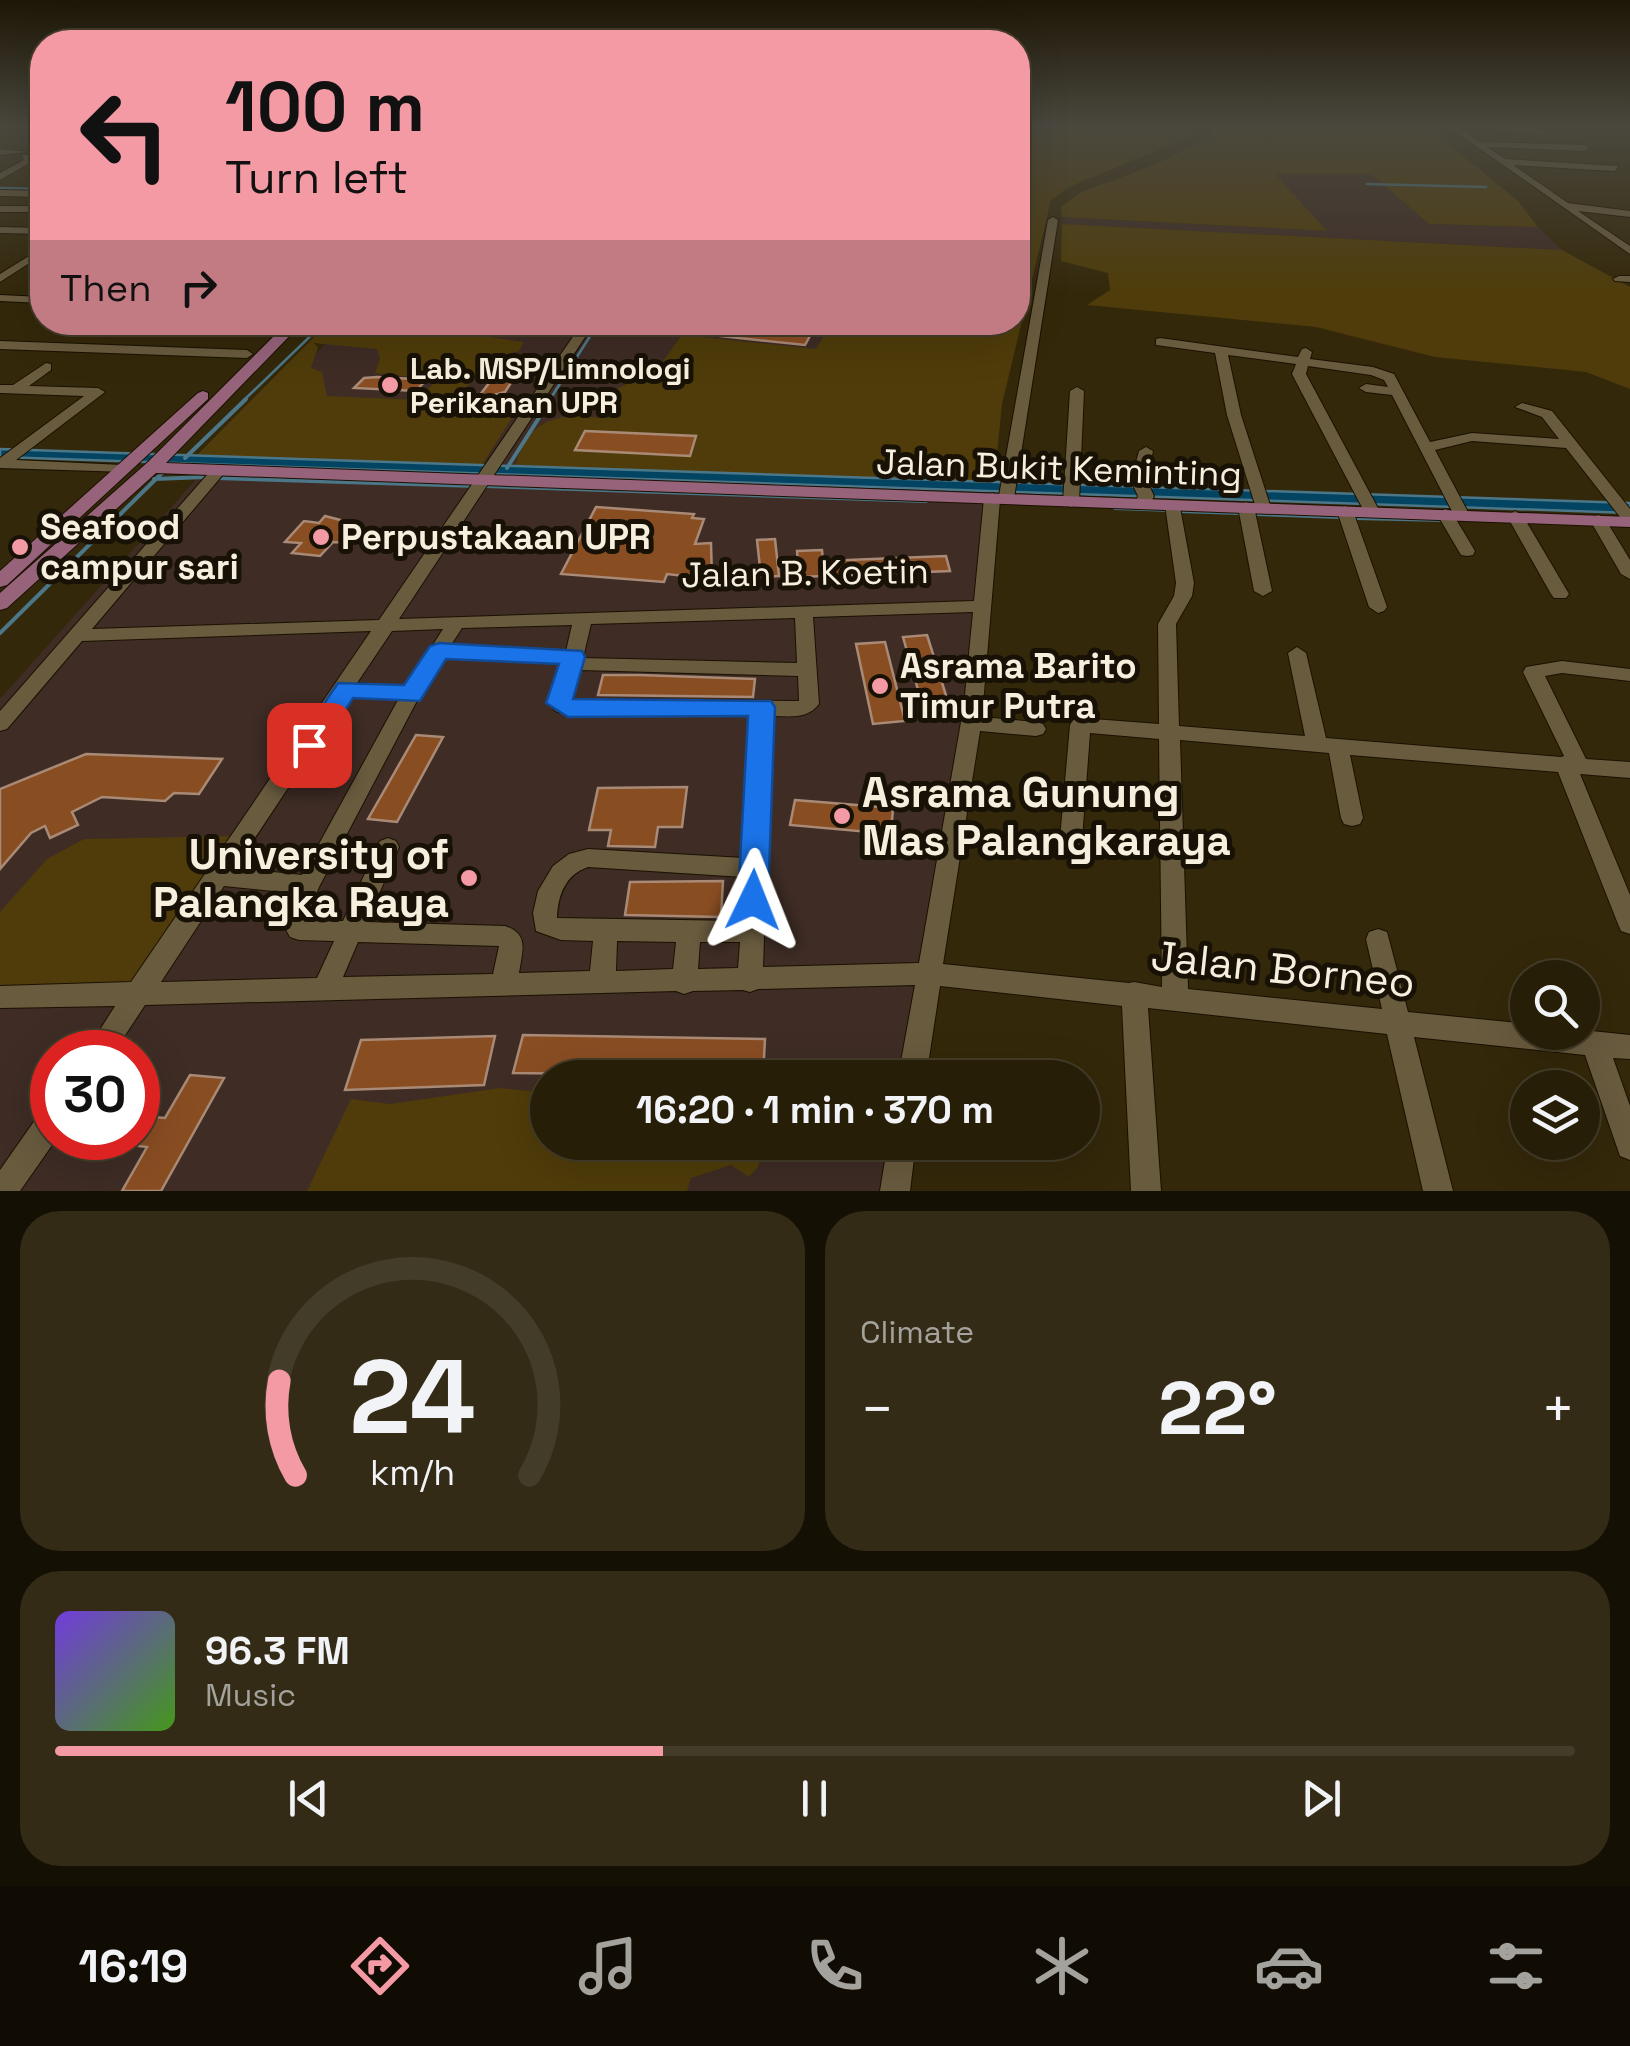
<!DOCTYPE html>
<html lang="en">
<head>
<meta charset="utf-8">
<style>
	body { margin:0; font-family:"Space Grotesk",sans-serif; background:#332b16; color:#f1f3f6; height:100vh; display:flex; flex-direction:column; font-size:38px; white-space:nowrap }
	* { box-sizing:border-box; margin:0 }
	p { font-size:32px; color:#a4a29c }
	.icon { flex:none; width:55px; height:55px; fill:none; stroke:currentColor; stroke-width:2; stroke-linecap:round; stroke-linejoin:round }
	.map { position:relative; height:1191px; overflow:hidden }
	.drawer { display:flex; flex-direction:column; gap:20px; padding:20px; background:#151004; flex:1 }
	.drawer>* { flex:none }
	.guide { position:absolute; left:30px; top:30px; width:1000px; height:305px; border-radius:40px; box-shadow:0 10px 40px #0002,0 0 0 2px #433c29; background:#f49aa4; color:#111; overflow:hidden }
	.controls { position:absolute; left:1510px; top:960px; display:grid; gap:20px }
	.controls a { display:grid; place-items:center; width:90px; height:90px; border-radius:50%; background:#271e08; box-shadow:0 10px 40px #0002,0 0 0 2px #433c29; font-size:50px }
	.speed { position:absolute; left:30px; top:1030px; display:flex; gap:20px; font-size:50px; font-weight:700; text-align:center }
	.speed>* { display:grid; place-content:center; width:130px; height:130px; border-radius:50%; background:#271e08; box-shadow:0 10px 40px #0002,0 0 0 2px #433c29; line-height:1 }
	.speed .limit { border:15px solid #d22; background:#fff; color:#111 }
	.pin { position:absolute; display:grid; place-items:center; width:85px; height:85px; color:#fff; margin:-42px; border-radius:20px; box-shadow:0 5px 15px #0006 }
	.me { position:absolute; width:110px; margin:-55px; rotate:2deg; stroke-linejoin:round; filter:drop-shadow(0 0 8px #0008) }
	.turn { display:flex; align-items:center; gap:35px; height:210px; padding:0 30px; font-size:45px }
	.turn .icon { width:130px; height:130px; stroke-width:2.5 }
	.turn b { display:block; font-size:70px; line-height:85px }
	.then { display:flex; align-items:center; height:95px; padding:0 30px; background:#0003; gap:20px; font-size:38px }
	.big { font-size:75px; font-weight:700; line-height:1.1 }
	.drawer .card { flex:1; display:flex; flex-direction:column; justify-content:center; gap:15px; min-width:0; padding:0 35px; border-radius:40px; background:#332b16 }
	.drawer .dial { align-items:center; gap:0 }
	.dial svg { height:260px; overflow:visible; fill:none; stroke:#433c29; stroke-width:7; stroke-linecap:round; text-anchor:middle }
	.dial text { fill:#f1f3f6; stroke:none }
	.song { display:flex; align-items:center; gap:30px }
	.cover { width:120px; height:120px; border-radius:15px; background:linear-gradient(135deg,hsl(260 70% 55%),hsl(100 70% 35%)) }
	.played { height:10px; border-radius:5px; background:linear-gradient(90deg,#f49aa4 40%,#433c29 40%) }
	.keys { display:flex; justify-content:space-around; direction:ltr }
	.heat { display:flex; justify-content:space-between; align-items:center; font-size:55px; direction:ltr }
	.drawer .tiles { flex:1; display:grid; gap:20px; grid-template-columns:1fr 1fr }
	.card:last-child { grid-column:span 2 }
	.trip { position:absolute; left:530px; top:1060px; width:570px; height:100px; border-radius:50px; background:#271e08; box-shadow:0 10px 40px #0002,0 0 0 2px #433c29; font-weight:700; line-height:100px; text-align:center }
	.dock { display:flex; height:160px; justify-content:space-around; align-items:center; background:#100c03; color:#a4a29c }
	.dock .icon { width:70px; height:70px }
	.dock .current { color:#f49aa4 }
	.dock b { font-size:45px; color:#f1f3f6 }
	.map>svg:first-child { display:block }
</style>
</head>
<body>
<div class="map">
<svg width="1630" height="1191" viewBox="0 0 1630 1191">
	<rect width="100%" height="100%" fill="#34280a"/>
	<!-- education -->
	<g fill="#3e2c25" fill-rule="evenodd">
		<polygon points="1274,174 1371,174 1429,224 1538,227 1562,250 1062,224 1062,217 1325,231"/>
		<path d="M345 323H872L857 477 994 483 967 704 905 1077 548 1078V1142L894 1143 886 1191H0V699L191 485ZM52 1052H138V1138H52Z"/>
	</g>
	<!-- green -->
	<g fill="#4f3c0a">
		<path d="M1018 127 1193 130 1187 138 1069 187 1051 200 1002 404 994 483 516 465C528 417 560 413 602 418L603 396 658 368 682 335 816 349 832 323 1018 322Z"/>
		<polygon points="1210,127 1428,127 1518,201 1538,227 1429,224 1371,174 1275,174 1327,231 1062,217 1061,207 1083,191 1150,167 1212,136"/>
		<polygon points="1062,224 1562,250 1630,287 1630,389 1586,372 1435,357 1316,327 1087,305 1110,290 1108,273 1061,261"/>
		<polygon points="328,323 466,323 463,333 524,342 519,351 487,360 460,396 423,394 432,385 430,379 375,373 380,359 377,349 313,343 318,347 311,368 322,372 327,396 488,403 525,397 482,465 197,455"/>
		<polygon points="234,836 134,990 0,989 0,912 47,859 84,839"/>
		<polygon points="500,1088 547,1093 548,1142 764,1143 758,1167 749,1177 731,1165 691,1178 687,1191 307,1191 351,1099 390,1104"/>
	</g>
	<!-- water -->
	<polygon fill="#034463" stroke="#4c7788" stroke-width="2.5" points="0,449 1630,503 1630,513 0,457"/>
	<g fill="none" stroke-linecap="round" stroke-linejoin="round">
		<!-- stream-far1 -->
		<g stroke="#4c7788" stroke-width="2.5">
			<polyline points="1367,184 1486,187"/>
			<polyline points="0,188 42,189"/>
			<polyline points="243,401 325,322"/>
			<polyline points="549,401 599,322"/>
		</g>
		<!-- stream -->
		<g stroke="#4c7788" stroke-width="4">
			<polyline points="185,458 246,399"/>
			<polyline points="507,468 551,399"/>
			<polyline points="216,478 476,486"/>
			<polyline points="154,479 206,477"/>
			<polyline points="485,486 926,501"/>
			<polyline points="1115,508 1171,510"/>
			<polyline points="1180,511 1240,513"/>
			<polyline points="1255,514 1340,517"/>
			<polyline points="1355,518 1445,520"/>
			<polyline points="0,633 164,471"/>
		</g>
	</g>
	<!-- building -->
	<g fill="#894d22" stroke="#a98a76" stroke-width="2.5">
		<polygon points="665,322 694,322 811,334 805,345 664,330"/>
		<polygon points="514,359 522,366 505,392 476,400 499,370 497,366"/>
		<polygon points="377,377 414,379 425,381 416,391 354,388 364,378"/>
		<polygon points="585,431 696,436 690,456 575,450"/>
		<polygon points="596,507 694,514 692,518 704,519 695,544 711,543 712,579 667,574 664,582 561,574"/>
		<polygon points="325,516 348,522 340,531 357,533 348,543 333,542 320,556 292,553 301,543 285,542 304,521 319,523"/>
		<polygon points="775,539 779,576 761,577 757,540"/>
		<polygon points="822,550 823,561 946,556 950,571 799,577 797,551"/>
		<polygon points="927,635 950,708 924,711 903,637"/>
		<polygon points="885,642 905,721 873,724 856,644"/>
		<polygon points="603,675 640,675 755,679 753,697 598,695"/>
		<polygon points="416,735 443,737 397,822 368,819"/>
		<polygon points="86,754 222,759 199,794 174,793 165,801 102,797 72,812 78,825 50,838 45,826 31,833 0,869 0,789"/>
		<polygon points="687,787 682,827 658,827 655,847 608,846 611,830 589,830 598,788"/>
		<polygon points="795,800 893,808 891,834 790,825"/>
		<polygon points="723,881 721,917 625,915 630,882"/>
		<polygon points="523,1035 765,1039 763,1076 513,1073"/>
		<polygon points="495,1036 484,1085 345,1090 361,1040"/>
		<polygon points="190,1075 224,1078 161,1191 122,1191 147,1147 138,1146 138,1126 143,1116 165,1118"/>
	</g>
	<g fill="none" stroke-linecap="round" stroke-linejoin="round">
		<defs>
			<g id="minor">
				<polygon points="1449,127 1459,127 1479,142 1585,145 1589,148 1585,151 1487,147 1505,159 1618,166 1615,171 1513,165 1568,203 1630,211 1630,217 1578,211 1630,246 1630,254"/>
				<polygon points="1465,127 1521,127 1545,131 1541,133"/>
				<polygon points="0,149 27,152 0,155"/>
				<polygon points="22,155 28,155 33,161 0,180 0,173 24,160"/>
				<polygon points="0,190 42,191 42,197 0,196"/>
				<rect x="0" y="206" width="42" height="6"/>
				<path d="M1053 217 1058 220 1014 498 1006 503 1000 500 982 717 1036 722 1043 724 1046 729 1043 734 1036 736 980 731 943 964 1129 983 1134 982 1162 987 1159 739 1090 733 1082 839 1079 845 1071 848 1063 845 1060 839 1070 725 1073 720 1080 718 1159 724 1158 624 1174 596 1176 583 1165 505 1167 502H1179L1194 583 1192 596 1176 624 1179 726 1305 736 1288 653 1297 647 1306 653 1326 738 1561 757 1564 756 1523 672 1526 667 1562 661 1630 669V681L1562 673 1545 676 1586 759 1630 762V778L1580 774 1630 895V934L1621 931 1618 924 1558 772 1350 755 1363 818 1360 824 1352 826 1344 824 1341 818 1329 753 1180 740 1188 989 1382 1009 1366 939 1369 932 1378 929 1387 932 1408 1012 1528 1024V1032H1582V1030L1630 1035V1059L1613 1058 1630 1106V1160L1620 1156 1585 1055 1414 1037 1453 1191H1423L1387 1034 1148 1008 1161 1191H1131L1122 1006 940 986 926 1078H898L915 985 758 989 750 992 743 990 693 991 684 994 676 991 145 1005 114 1052H86L115 1006 0 1008V986L131 982 371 631 82 641 7 729 0 731V711L213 468 218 466 226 471 92 629 379 620 583 322H595L399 619 974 601 984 498 992 493 999 496 1048 220ZM973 612 964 705 919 963 763 967 772 716C789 716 807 720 819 704L813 617ZM795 618 797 663 583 658 591 624ZM572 625 566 651 451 645 462 628ZM443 629 406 687 357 683 392 631ZM444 657 563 663 552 706 555 711 562 713 752 715 744 858 588 849 569 854 553 866 538 891 533 913 536 931 561 940 593 941 590 971 519 973C522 952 530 934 505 926L367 922 399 847 396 841 388 838 380 841 343 921 306 920 319 887 420 695ZM580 670 798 676 799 701 573 699ZM349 696 398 700 302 875 235 868ZM588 867 743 877 741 921 557 918C558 895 565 875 588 867ZM224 886 293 893 280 919 290 937 299 940 334 941 317 978 161 982ZM617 941 676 942 673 969 616 971ZM358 942 499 946 493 974 343 977ZM700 942H740L738 968 698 969Z"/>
				<polygon points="0,227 42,228 42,234 0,233"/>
				<polygon points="42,248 42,255 0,282 0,274"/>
				<polygon points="1619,276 1630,276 1630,282 1615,281 1613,279"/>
				<polygon points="0,295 42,297 42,303 0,301"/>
				<polygon points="1160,338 1298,357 1302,349 1306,348 1312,352 1310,359 1373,367 1394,374 1430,442 1472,433 1559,439 1542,417 1515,407 1522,403 1552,411 1630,509 1630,524 1624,522 1566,448 1472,441 1435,450 1469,514 1467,517 1455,517 1392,395 1366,392 1359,388 1366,384 1388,387 1384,380 1371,375 1308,366 1306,374 1380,512 1378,515 1366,515 1292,374 1296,364 1228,355 1241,415 1271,508 1269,511 1257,511 1227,415 1215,353 1156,345 1156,339"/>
				<polygon points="0,341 247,350 253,354 247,358 0,349"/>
				<polygon points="46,363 51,364 51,370 29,386 98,388 105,392 16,460 123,465 130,469 128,472 0,468 0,458 84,396 0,393 0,385 13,385"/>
				<polygon points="1077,387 1084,391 1079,502 1071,507 1063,502 1070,391"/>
				<polygon points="1146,447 1153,451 1147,481 1154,496 1149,507 1143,509 1135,504 1138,496 1131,481 1139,451"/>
				<polygon points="1246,502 1254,507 1272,591 1263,596 1254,591 1238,507"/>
				<polygon points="1345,506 1353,511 1387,607 1384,611 1378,613 1369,607 1337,511"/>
				<polygon points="1445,509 1451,511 1475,551 1473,555 1467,556 1461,555 1437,514"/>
				<polygon points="1515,511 1523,516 1569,594 1566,598 1554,598 1551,594 1507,516"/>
				<polygon points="1598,515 1604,517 1630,560 1630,579 1621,574 1590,520"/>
				<polygon points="52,1106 52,1138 57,1138 20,1191 0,1191 0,1170 42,1110"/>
				<polygon points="888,1142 916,1142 910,1191 880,1191"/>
			</g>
			<g id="major">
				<polygon points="288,322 303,322 166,463 1630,517 1630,527 156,473 7,608 0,610 0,593 148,462"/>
				<polygon points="203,391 208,393 208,399 7,585 0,587 0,571 198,393"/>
			</g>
		</defs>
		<!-- minor casing -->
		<use href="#minor" stroke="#1a1100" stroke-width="2"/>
		<!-- major casing -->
		<use href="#major" stroke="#1a1100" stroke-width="2"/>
		<!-- minor -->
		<use href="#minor" fill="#695b3e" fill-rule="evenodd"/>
		<!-- major -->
		<use href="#major" fill="#96637b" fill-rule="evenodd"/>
	</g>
	<!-- sky -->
	<linearGradient id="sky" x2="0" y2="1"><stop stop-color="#1d1606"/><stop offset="0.43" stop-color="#4a483e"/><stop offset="1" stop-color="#4a483e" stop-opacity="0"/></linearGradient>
	<rect width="1630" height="294" fill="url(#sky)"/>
	<!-- route -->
	<polygon fill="#1a73e8" stroke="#114b97" stroke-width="2.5" points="439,643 582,651 585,657 573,699 771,701 775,707 768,900 764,909 753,912 742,909 738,900 748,716 568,717 546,703 559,664 446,659 420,701 353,698 319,752 300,752 296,745 338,683 404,685 430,646"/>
	<!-- markers -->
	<g fill="#f49aa4" stroke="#171106" stroke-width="4">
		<circle cx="390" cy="385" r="10"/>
		<circle cx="321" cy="537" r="10"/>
		<circle cx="20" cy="547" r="10"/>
		<circle cx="880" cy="686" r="10"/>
		<circle cx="842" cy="816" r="10"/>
		<circle cx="469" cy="878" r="10"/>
	</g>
	<g text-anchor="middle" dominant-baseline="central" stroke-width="10" stroke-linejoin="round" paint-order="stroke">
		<!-- far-poi labels -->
		<g font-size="30" font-weight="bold" fill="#f7efde" stroke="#171106" text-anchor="start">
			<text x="410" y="368">Lab. MSP/Limnologi<tspan x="410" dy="34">Perikanan UPR</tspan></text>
		</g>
		<!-- street labels -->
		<g font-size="35" fill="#f7efde" stroke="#171106">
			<text transform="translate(1059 468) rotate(2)">Jalan Bukit Keminting</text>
			<text transform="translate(805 573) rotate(-1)">Jalan B. Koetin</text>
		</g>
		<!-- poi labels -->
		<g font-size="35" font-weight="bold" fill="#f7efde" stroke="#171106" text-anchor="start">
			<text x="40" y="527">Seafood<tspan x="40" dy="40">campur sari</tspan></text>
			<text x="341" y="537">Perpustakaan UPR</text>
			<text x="900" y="666">Asrama Barito<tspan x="900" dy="40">Timur Putra</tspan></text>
		</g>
		<!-- near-poi labels -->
		<g font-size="42" font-weight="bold" fill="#f7efde" stroke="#171106" text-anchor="start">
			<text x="862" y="792">Asrama Gunung<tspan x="862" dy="48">Mas Palangkaraya</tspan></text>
			<text x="449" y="854" text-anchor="end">University of<tspan x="449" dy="48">Palangka Raya</tspan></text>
		</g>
		<!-- near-street labels -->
		<g font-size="42" fill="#f7efde" stroke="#171106">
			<text transform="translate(1283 969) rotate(6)">Jalan Borneo</text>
		</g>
	</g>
</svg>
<div class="controls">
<a><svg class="icon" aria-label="search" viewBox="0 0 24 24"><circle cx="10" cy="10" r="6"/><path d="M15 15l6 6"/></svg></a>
<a><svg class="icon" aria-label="layers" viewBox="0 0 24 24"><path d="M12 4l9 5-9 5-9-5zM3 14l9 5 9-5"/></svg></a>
</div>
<div class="speed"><div class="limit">30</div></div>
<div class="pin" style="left:309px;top:745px;background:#d93025"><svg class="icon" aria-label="arrive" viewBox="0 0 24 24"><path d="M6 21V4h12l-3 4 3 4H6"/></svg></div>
<svg class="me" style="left:753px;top:900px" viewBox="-20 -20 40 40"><path d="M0-17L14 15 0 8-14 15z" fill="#1a73e8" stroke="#fff" stroke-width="4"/></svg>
<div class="trip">16:20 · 1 min · 370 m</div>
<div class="guide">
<div class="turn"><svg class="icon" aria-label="left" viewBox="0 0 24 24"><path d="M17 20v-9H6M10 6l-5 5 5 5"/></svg><div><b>100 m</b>Turn left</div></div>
<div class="then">Then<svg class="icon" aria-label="right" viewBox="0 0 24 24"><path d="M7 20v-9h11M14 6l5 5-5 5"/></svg></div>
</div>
</div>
<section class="drawer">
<div class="tiles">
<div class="card dial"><svg viewBox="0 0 100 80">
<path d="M14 69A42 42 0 1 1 86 69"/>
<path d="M14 69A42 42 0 0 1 9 40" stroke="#f49aa4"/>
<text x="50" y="56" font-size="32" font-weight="700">24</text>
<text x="50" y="72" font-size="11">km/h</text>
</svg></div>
<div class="card"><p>Climate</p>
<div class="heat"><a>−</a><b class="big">22°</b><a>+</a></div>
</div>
<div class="card">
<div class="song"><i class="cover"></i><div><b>96.3 FM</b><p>Music</p></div></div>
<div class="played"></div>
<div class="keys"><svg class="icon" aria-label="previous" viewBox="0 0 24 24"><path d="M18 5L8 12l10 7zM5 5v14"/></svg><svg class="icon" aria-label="pause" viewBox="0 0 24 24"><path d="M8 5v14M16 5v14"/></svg><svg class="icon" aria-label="next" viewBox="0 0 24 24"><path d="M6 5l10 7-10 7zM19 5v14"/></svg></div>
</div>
</div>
</section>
<nav class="dock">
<b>16:19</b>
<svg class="icon current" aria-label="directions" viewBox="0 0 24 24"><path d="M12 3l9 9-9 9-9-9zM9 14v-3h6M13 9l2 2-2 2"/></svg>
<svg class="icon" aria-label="music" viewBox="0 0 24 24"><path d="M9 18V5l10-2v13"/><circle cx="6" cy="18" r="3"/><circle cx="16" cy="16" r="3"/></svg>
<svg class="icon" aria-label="phone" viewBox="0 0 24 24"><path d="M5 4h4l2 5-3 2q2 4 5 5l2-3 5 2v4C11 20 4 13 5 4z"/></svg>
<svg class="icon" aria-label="climate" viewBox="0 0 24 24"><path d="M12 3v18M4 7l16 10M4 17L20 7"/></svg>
<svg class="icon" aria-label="car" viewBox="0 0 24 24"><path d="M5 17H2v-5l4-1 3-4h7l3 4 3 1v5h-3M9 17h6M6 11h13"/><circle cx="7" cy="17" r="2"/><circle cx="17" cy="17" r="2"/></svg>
<svg class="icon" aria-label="filters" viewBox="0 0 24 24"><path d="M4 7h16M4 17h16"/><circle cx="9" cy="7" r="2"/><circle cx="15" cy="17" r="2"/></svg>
</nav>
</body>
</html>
